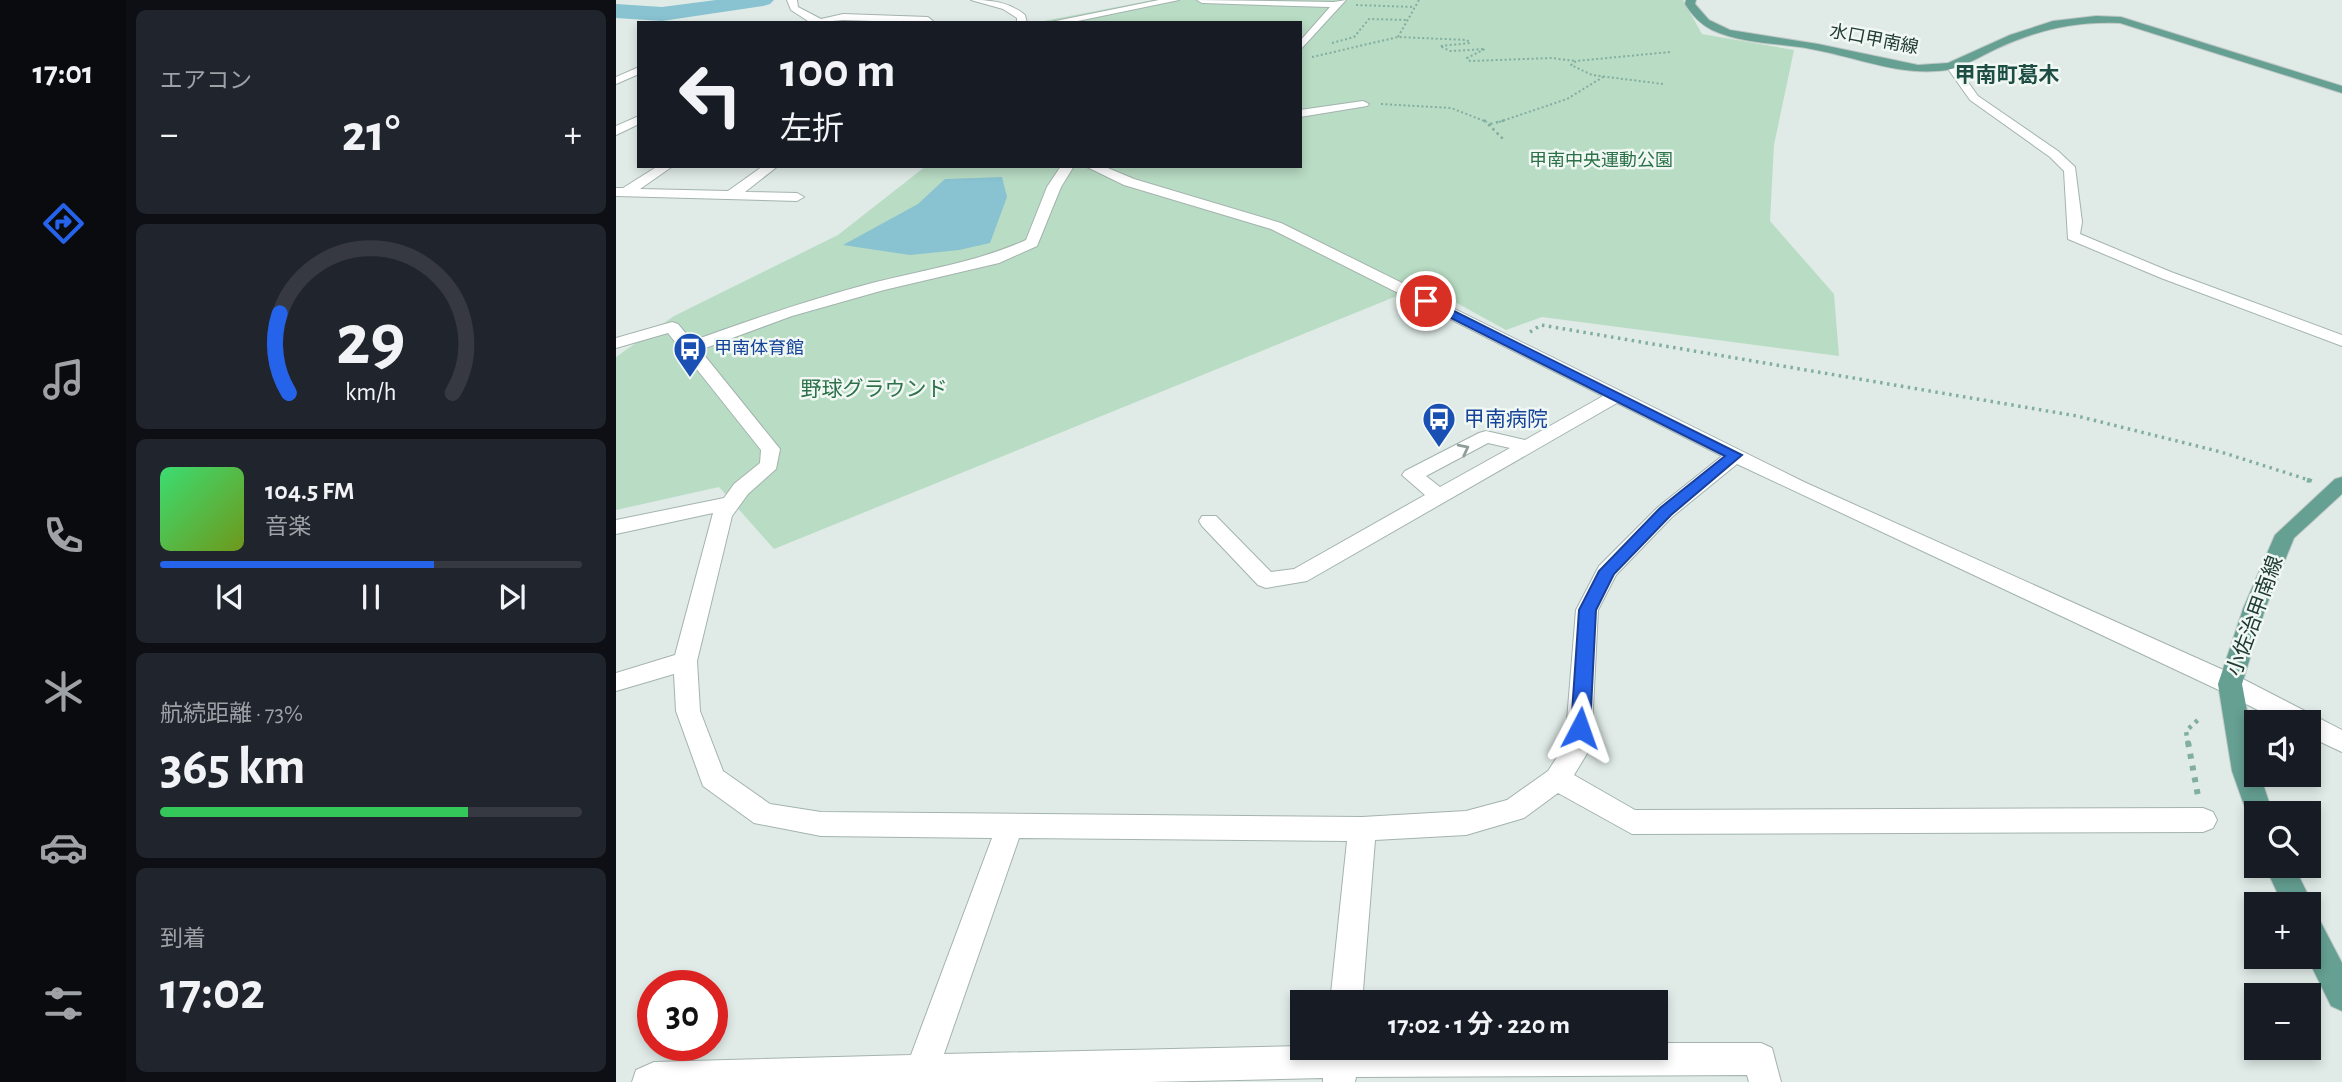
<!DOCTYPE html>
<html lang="ja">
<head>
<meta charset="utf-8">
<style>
	body { margin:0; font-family:"Alegreya Sans","Noto Sans JP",sans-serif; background:#20242c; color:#f1f3f6; height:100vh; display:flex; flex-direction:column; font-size:26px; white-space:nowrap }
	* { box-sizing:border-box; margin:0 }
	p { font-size:23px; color:#9ea1a6 }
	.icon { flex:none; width:38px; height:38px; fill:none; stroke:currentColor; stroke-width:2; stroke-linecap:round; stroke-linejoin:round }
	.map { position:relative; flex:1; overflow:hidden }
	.drawer { display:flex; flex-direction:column; gap:10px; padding:10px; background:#0d0f14; width:490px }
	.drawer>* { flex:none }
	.banner { position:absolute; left:21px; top:21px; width:665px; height:147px; border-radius:0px; box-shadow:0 4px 10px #0003; background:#171b24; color:#f1f3f6; overflow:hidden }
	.fabs { position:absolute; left:1628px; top:710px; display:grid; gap:14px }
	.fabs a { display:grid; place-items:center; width:77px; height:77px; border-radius:0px; background:#171b24; box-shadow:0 4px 10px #0003; font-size:35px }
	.speed { position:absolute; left:21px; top:970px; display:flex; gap:14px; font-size:35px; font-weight:700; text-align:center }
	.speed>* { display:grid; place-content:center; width:91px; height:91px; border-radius:50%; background:#171b24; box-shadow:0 4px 10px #0003; line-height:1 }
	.speed .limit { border:10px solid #d22; background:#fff; color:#111 }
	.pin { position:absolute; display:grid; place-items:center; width:60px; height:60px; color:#fff; margin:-30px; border:4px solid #fff; border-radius:50%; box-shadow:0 2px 7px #0007 }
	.me { position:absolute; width:77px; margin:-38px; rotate:4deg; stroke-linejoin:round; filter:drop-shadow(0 0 5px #0008) }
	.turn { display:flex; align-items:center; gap:24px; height:147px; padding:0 28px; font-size:32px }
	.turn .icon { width:91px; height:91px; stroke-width:2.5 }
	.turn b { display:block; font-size:49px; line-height:60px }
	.big { font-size:52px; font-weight:700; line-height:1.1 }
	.drawer .tile { flex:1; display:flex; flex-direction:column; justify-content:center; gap:10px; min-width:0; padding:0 24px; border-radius:10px; background:#20242c }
	.drawer .dial { align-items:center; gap:0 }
	.dial svg { height:182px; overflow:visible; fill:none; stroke:#363941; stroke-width:7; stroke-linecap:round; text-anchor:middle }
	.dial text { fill:#f1f3f6; stroke:none }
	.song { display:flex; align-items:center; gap:21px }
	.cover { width:84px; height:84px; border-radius:10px; background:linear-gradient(135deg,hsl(140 70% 55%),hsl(80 70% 35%)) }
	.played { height:7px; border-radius:4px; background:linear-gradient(90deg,#2563eb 65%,#363941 65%) }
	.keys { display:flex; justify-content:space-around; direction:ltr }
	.heat { display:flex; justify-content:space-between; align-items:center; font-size:38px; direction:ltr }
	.charge { height:10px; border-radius:5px; background:linear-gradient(90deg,#34c759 73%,#363941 0) }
	.trip { position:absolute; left:674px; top:990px; width:378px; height:70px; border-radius:0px; background:#171b24; box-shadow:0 4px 10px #0003; font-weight:700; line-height:70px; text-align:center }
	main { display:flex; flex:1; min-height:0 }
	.dock { display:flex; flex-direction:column; width:126px; justify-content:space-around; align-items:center; background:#090b0e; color:#9ea1a6 }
	.dock .icon { width:49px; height:49px }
	.dock .selected { color:#2563eb }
	.dock b { font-size:32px; color:#f1f3f6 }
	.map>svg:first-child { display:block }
</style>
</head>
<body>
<main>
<nav class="dock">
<b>17:01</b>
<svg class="icon selected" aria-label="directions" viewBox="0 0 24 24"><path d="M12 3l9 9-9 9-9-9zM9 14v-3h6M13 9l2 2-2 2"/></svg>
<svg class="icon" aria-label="music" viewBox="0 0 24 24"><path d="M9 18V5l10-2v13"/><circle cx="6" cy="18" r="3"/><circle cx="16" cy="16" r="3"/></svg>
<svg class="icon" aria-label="phone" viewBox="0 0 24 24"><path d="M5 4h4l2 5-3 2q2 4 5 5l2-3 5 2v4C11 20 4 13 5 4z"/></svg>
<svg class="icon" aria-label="climate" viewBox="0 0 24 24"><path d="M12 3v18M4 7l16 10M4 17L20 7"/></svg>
<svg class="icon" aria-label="car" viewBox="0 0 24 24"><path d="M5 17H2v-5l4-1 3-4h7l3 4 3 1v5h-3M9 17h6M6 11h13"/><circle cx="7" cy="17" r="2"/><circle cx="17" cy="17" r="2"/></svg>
<svg class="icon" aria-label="filters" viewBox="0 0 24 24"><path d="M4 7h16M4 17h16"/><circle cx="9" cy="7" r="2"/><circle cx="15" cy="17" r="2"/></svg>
</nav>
<section class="drawer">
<div class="tile"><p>エアコン</p>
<div class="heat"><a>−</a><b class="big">21°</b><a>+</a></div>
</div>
<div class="tile dial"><svg viewBox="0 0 100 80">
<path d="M14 69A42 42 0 1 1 86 69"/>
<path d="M14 69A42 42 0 0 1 10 34" stroke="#2563eb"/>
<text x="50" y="56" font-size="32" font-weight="700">29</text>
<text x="50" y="72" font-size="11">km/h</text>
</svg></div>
<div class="tile">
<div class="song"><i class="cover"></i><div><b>104.5 FM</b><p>音楽</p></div></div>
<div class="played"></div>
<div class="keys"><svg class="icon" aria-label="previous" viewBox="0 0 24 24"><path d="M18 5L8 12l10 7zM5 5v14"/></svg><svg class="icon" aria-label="pause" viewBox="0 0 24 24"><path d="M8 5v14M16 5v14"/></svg><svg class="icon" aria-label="next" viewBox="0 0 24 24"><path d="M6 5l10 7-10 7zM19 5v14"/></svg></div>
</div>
<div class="tile"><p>航続距離 · 73%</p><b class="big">365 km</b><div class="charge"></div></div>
<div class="tile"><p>到着</p><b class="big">17:02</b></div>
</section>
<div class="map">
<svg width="1726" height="1082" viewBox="0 0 1726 1082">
	<rect width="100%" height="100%" fill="#e0ebe7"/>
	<!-- green -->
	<polygon fill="#b9dcc4" points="537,0 1067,0 1086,34 1178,50 1158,145 1154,221 1218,294 1223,356 926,317 890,330 808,285 158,549 103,487 0,510 0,357 58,316 222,235 310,166 684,166 684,23 417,23"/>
	<!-- water -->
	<polygon fill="#89c2d0" points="386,177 391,197 374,243 343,250 294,255 227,245 302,204 329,179"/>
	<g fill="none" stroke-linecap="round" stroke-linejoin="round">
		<!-- river -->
		<polygon fill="#89c2d0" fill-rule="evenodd" points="100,0 158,0 154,4 147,6 46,21 0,18 0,4 46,7"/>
		<defs>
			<g id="minor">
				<polygon points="171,0 181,0 182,7 205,19 227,14 312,17 319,23 227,20 195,23 175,10"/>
				<path d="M355 0C376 0 393 2 409 15L411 23H401V18L387 9Z"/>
				<polygon points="543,0 563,0 452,23 430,23"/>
				<polygon points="581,0 718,2 730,0 684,50 684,41 714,7 586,3"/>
				<polygon points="1331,64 1339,64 1362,96 1442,151 1459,167 1466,222 1464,234 1555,272 1726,335 1726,346 1545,278 1452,239 1448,171 1434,157 1354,100 1330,66"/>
				<polygon points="23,67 23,74 0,84 0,77"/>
				<polygon points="747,101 753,104 751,106 684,117 684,110"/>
				<polygon points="23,116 23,124 0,135 0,126"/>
				<polygon points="42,166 57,166 24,189 112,191 147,166 162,166 129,192 181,193 188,197 181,201 0,196 0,188 7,188"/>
				<path d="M445 166H458L445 187 421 246 383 263 268 290 176 316 84 350 164 449 160 469 132 494 116 516 81 661 84 711 107 771 154 804 205 812 746 817 850 811 891 800 932 771 949 745 960 610 983 566 1042 507 1106 456 1001 403 691 581 650 588 642 585 586 526 583 521 586 516H600L655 572 678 569 809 495 786 475 789 471 863 433 870 431 909 440 987 396 655 229 508 185 469 166H487L518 179 665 223 1188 482 1623 677 1726 730V752L1692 736V723H1667L1605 691 1121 464 1056 517 1000 575 982 610 975 747 958 775 1019 810 1587 808 1597 812 1601 820 1597 828 1587 832 1016 834 942 793 908 818 850 835 759 840 746 1003H714L731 841 403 838 328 1054 686 1046V1048H1040V1043H1145L1156 1048 1165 1082H1133L1131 1075 740 1077 739 1082H707V1078L534 1082H16L20 1070 38 1062 295 1055 376 838 205 836 138 823 87 786 60 711 58 674 0 691V673L59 655 97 513 0 534V520L108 498 118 484 144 463 145 450 52 333 0 348V338L56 322 62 324 76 341C137 319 198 298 260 282 312 269 361 262 410 240L431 187ZM872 443 894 448 824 487 810 476Z"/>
			</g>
			<g id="major">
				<path d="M1070 0H1080L1079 4 1093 20 1114 30 1202 44 1302 65 1332 63 1394 35 1437 21 1480 16 1505 17 1726 86V93L1504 23C1459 21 1421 30 1380 49 1365 56 1348 67 1331 70 1285 77 1240 57 1195 49 1163 43 1126 44 1096 30 1084 24 1076 15 1069 4Z"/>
				<polygon points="1726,477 1726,494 1678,538 1649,609 1626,684 1640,759 1640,775 1644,775 1657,814 1640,814 1640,824 1634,822 1616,771 1602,684 1627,609 1659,535 1719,479"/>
				<polygon points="1649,866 1678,866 1697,905 1693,913 1702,917 1726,963 1726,1011 1715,1006 1691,957 1692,905 1667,905"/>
			</g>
		</defs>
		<!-- minor casing -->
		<use href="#minor" stroke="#a3b3ae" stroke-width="2"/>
		<!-- major casing -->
		<use href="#major" stroke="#c1c8c6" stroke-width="2"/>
		<!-- path-far4 -->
		<g stroke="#81aea1" stroke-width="2" stroke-dasharray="2 2.5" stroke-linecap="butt">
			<polyline points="740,5 798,7"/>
			<polyline points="782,37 803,0"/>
			<polyline points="716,43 738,37 753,19 791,20"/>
			<polyline points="696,57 782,37 851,40 854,43 824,46 834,51 869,49 851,58 854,61 935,58 960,61"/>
			<polyline points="1047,84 976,75 955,65 960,61 1054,52"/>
			<polyline points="765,104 835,108 871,122"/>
			<polyline points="883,122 951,99 987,77"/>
		</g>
		<!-- path-far3 -->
		<g stroke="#81aea1" stroke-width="2.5" stroke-dasharray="2.5 3.5" stroke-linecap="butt">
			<polyline points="868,120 888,140"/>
			<polyline points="874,124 890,120"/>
		</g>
		<!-- path-far2 -->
		<polyline stroke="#81aea1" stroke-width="3.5" stroke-dasharray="2.5 4.5" stroke-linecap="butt" points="914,332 925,325 1461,416 1605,452 1696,481"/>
		<!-- path-far1 -->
		<g stroke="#81aea1" stroke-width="4.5" stroke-dasharray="3.5 5" stroke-linecap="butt">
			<polyline points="1691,480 1698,482"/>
			<polyline points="1572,744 1570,731 1583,719"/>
		</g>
		<!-- path -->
		<polyline stroke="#81aea1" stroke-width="6" stroke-dasharray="5 7" stroke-linecap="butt" points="1572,742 1582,796"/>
		<!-- minor -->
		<use href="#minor" fill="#fff" fill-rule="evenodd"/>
		<!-- major -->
		<use href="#major" fill="#65a093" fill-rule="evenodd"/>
	</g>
	<!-- one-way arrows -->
	<defs><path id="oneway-chevron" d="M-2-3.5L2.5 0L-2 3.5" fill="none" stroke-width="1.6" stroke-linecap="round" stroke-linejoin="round" transform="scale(1.75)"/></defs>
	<use stroke="#909d9a" href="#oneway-chevron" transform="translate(848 449) rotate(-27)"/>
	<!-- route -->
	<polygon fill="#2563eb" stroke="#184099" stroke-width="2" points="810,297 1126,455 1055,515 998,574 980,610 974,728 971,733 964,736 958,733 955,728 963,610 983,571 1044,508 1109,456 805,303 805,298"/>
	<!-- icons -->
	<defs>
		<symbol id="bus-pin" viewBox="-11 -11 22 30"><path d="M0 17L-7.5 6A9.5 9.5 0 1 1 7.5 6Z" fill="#1a4fb4" stroke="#f1f8f4"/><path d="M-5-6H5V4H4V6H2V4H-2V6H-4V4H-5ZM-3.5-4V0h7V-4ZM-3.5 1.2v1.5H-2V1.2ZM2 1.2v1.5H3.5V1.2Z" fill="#fff"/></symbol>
	</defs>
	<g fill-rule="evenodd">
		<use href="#bus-pin" x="55" y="330" width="38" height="52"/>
		<use href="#bus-pin" x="804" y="400" width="38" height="52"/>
	</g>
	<g text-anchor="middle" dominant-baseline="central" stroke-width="5" stroke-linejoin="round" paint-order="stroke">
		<!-- far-street labels -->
		<g font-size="18" fill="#213b35" stroke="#f1f8f4">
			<text transform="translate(1258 40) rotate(11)">水口甲南線</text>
		</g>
		<!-- far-park labels -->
		<g font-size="18" fill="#2c7149" stroke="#f1f8f4">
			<text x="985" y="161">甲南中央運動公園</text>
		</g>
		<!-- far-transit labels -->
		<g font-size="18" fill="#164399" stroke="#f1f8f4" text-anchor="start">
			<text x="98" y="349">甲南体育館</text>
		</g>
		<!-- far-quarter labels -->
		<g font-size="21" font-weight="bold" fill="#1d4d43" stroke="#f1f8f4">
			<text x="1391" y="75">甲南町葛木</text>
		</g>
		<!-- park labels -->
		<g font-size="21" fill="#2c7149" stroke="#f1f8f4">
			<text x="258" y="389">野球グラウンド</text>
		</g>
		<!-- transit labels -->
		<g font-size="21" fill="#164399" stroke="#f1f8f4" text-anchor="start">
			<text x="848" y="419">甲南病院</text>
		</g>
		<!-- street labels -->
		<g font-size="21" fill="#213b35" stroke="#f1f8f4">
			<text transform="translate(1639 616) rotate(-70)">小佐治甲南線</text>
		</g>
	</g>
</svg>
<div class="fabs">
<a><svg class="icon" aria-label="sound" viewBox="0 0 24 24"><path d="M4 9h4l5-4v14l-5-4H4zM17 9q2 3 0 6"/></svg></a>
<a><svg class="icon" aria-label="search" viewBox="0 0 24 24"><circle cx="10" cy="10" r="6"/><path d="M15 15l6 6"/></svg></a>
<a>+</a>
<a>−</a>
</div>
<div class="speed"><div class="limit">30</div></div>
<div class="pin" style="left:810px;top:301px;background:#d93025"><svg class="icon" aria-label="arrive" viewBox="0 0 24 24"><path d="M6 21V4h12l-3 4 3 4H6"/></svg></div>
<svg class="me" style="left:964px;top:728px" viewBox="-20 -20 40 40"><path d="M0-17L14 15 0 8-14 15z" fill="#2563eb" stroke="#fff" stroke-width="4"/></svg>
<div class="trip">17:02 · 1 分 · 220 m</div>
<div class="banner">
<div class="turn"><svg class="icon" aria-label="left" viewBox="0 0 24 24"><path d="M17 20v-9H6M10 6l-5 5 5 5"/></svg><div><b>100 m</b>左折</div></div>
</div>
</div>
</main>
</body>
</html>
